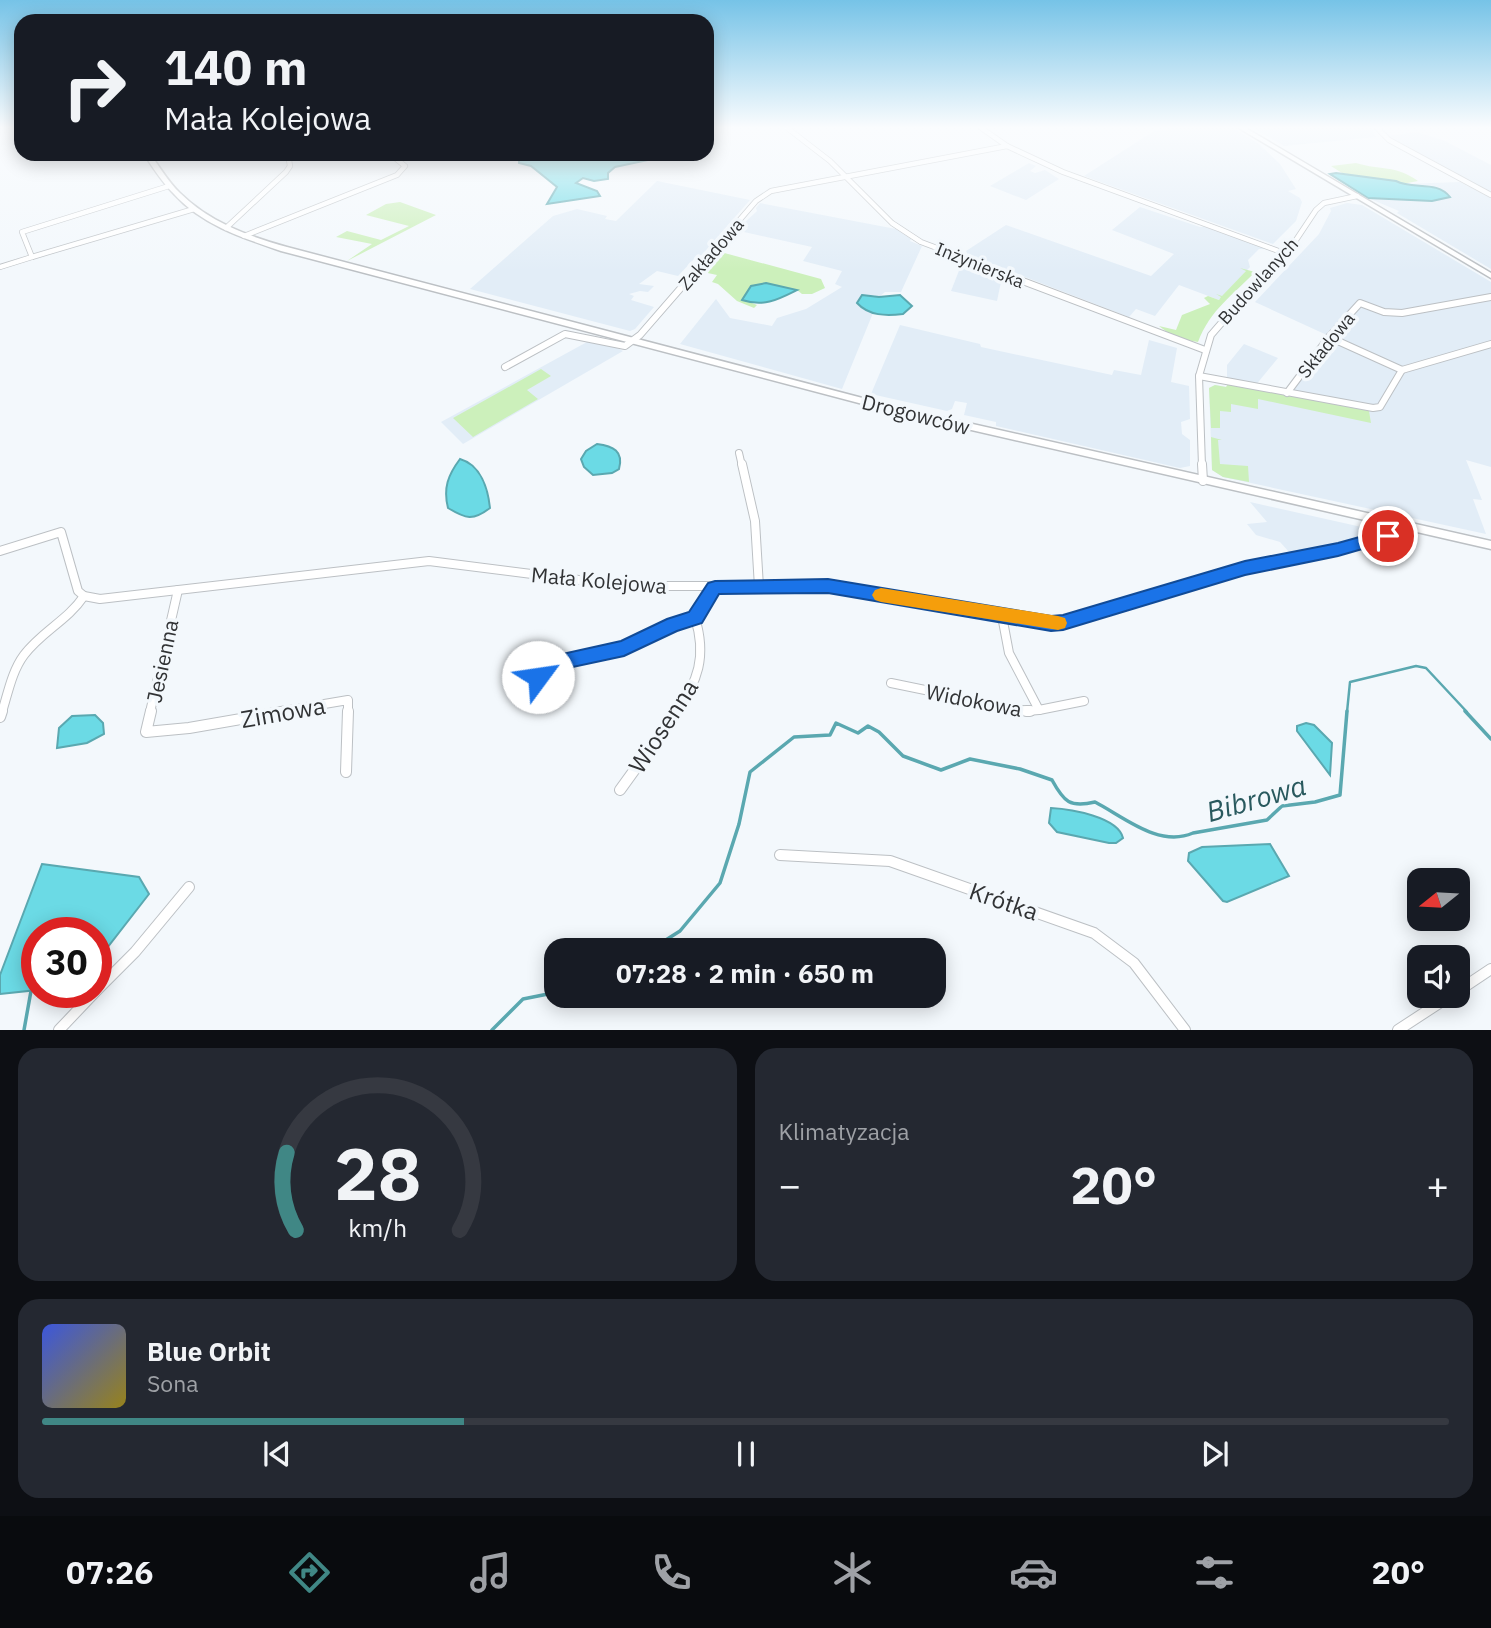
<!DOCTYPE html>
<html lang="pl">
<head>
<meta charset="utf-8">
<style>
	body { margin:0; font-family:"IBM Plex Sans",sans-serif; background:#242831; color:#f1f3f6; height:100vh; display:flex; flex-direction:column; font-size:26px; white-space:nowrap }
	* { box-sizing:border-box; margin:0 }
	p { font-size:23px; color:#9ea1a6 }
	.icon { flex:none; width:38px; height:38px; fill:none; stroke:currentColor; stroke-width:2; stroke-linecap:round; stroke-linejoin:round }
	.map { position:relative; height:1030px; overflow:hidden }
	.details { display:flex; flex-direction:column; gap:18px; padding:18px; background:#0d0f14; flex:1 }
	.details>* { flex:none }
	.banner { position:absolute; left:14px; top:14px; width:700px; height:147px; border-radius:21px; box-shadow:0 4px 18px #0003; background:#171b24; color:#f1f3f6; overflow:hidden }
	.needle { width:46px; rotate:252deg }
	.controls { position:absolute; left:1407px; top:868px; display:grid; gap:14px }
	.controls a { display:grid; place-items:center; width:63px; height:63px; border-radius:14px; background:#171b24; box-shadow:0 4px 18px #0003; font-size:35px }
	.speed { position:absolute; left:21px; top:917px; display:flex; gap:14px; font-size:35px; font-weight:700; text-align:center }
	.speed>* { display:grid; place-content:center; width:91px; height:91px; border-radius:50%; background:#171b24; box-shadow:0 4px 18px #0003; line-height:1 }
	.speed .limit { border:10px solid #d22; background:#fff; color:#111 }
	.pin { position:absolute; display:grid; place-items:center; width:60px; height:60px; color:#fff; margin:-30px; border:4px solid #fff; border-radius:50%; box-shadow:0 2px 7px #0007 }
	.me { position:absolute; width:77px; margin:-38px; rotate:59deg; stroke-linejoin:round; filter:drop-shadow(0 0 5px #0008) }
	.turn { display:flex; align-items:center; gap:24px; height:147px; padding:0 35px; font-size:32px }
	.turn .icon { width:91px; height:91px; stroke-width:2.5 }
	.turn b { display:block; font-size:49px; line-height:60px }
	.big { font-size:52px; font-weight:700; line-height:1.1 }
	.details .card { flex:1; display:flex; flex-direction:column; justify-content:center; gap:10px; min-width:0; padding:0 24px; border-radius:21px; background:#242831 }
	.details .dial { align-items:center; gap:0 }
	.dial svg { height:182px; overflow:visible; fill:none; stroke:#363941; stroke-width:7; stroke-linecap:round; text-anchor:middle }
	.dial text { fill:#f1f3f6; stroke:none }
	.song { display:flex; align-items:center; gap:21px }
	.cover { width:84px; height:84px; border-radius:10px; background:linear-gradient(135deg,hsl(230 70% 55%),hsl(50 70% 35%)) }
	.played { height:7px; border-radius:4px; background:linear-gradient(90deg,#408785 30%,#363941 30%) }
	.keys { display:flex; justify-content:space-around; direction:ltr }
	.heat { display:flex; justify-content:space-between; align-items:center; font-size:38px; direction:ltr }
	.details .tiles { flex:1; display:grid; gap:18px; grid-template-columns:1fr 1fr }
	.card:last-child { grid-column:span 2 }
	.trip { position:absolute; left:544px; top:938px; width:402px; height:70px; border-radius:21px; background:#171b24; box-shadow:0 4px 18px #0003; font-weight:700; line-height:70px; text-align:center }
	.dock { display:flex; height:112px; justify-content:space-around; align-items:center; background:#090b0e; color:#9ea1a6 }
	.dock .icon { width:49px; height:49px }
	.dock .selected { color:#408785 }
	.dock b { font-size:32px; color:#f1f3f6 }
	.map>svg:first-child { display:block }
</style>
</head>
<body>
<div class="map">
<svg width="1491" height="1030" viewBox="0 0 1491 1030">
	<rect width="100%" height="100%" fill="#f3f8fc"/>
	<!-- built -->
	<g fill="#e2edf7">
		<polygon points="1185,127 1231,127 1259,144 1280,164 1296,189 1288,191 1300,198 1302,202 1296,221 1273,244 1084,176 1154,131"/>
		<polygon points="1252,127 1371,127 1376,137 1284,146"/>
		<polygon points="1417,132 1445,141 1491,165 1491,193 1386,136"/>
		<polygon points="1029,163 1036,166 1030,171 1035,173 1045,170 1059,179 1026,200 990,186"/>
		<polygon points="657,181 750,200 700,257 694,259 678,276 657,271 639,284 654,286 648,292 640,291 629,294 634,296 631,300 654,307 635,329 630,331 470,289 553,216 577,209 607,216 605,219 616,221"/>
		<polygon points="1460,182 1491,198 1491,269 1397,213 1399,211 1368,198 1426,201 1441,189 1423,185 1402,184"/>
		<polygon points="760,203 896,229 911,239 910,241 922,246 901,292 885,292 879,297 873,295 863,309 873,313 842,389 680,344 716,299 730,318 772,326 777,318 806,309 842,287 835,284 842,271 803,261 812,247 744,232 748,228 742,225 757,211 756,208"/>
		<polygon points="1347,203 1362,205 1491,282 1491,467 1466,460 1482,500 1473,499 1486,534 1223,477 1212,470 1209,388 1215,385 1227,387 1227,365 1244,344 1278,358 1255,386 1287,392 1329,336 1255,302 1319,234 1331,211 1330,208"/>
		<polygon points="1140,207 1200,227 1206,226 1265,249 1259,249 1248,260 1250,267 1219,300 1179,285 1155,316 1136,309 1129,317 968,255 966,251 1006,225 1151,276 1174,254 1112,230"/>
		<polygon points="962,263 1002,277 997,301 951,291"/>
		<polygon points="900,325 980,344 981,347 1112,375 1114,370 1141,375 1149,340 1177,348 1171,382 1189,386 1190,419 1181,422 1182,434 1190,440 1190,466 1180,468 996,426 996,422 964,415 967,403 955,401 952,409 947,411 871,394"/>
		<polygon points="587,342 609,344 623,351 463,444 441,422"/>
		<polygon points="1250,502 1366,528 1369,537 1290,553 1280,542 1256,535 1247,524 1267,522"/>
	</g>
	<!-- green -->
	<g fill="#ccf0bb">
		<path d="M1356 163C1382 171 1394 164 1418 181L1402 184 1342 173 1331 166Z"/>
		<polygon points="400,202 436,215 347,261 372,244 336,237 347,231 381,240 409,226 366,215 386,204"/>
		<polygon points="717,251 821,279 825,288 812,294 802,294 797,290 766,283 742,299 757,305 754,308 737,301 718,284 712,282 717,275 703,272 702,269"/>
		<path d="M1240 268 1255 272C1233 295 1210 310 1198 342L1175 338 1159 326 1176 330 1182 315 1210 304 1204 298 1208 296 1219 300 1221 297 1216 294 1222 296 1246 271Z"/>
		<polygon points="541,369 551,376 527,390 538,399 473,437 453,418"/>
		<polygon points="1228,384 1369,411 1371,423 1258,399 1258,409 1231,404 1231,412 1220,411 1220,428 1211,428 1209,388 1215,385 1226,387"/>
		<polygon points="1211,437 1222,440 1218,440 1220,464 1248,466 1249,482 1223,477 1212,470"/>
	</g>
	<!-- water -->
	<g fill="#6bdae5" stroke="#5aa8b0" stroke-width="2">
		<polygon points="505,154 541,154 547,158 555,154 642,154 653,159 615,167 608,173 608,179 594,181 583,178 576,183 597,191 600,196 547,204 557,187 531,166 519,163 519,156"/>
		<path d="M1336 173 1396 181C1413 190 1437 180 1450 197L1432 201 1368 198 1330 174Z"/>
		<path d="M766 283 797 290C777 300 764 307 742 300L751 286Z"/>
		<path d="M862 295 879 297 900 295 912 306 903 314C886 316 869 316 857 303Z"/>
		<path d="M597 444C613 446 624 451 619 469L612 473 593 475 584 467 581 459 586 451Z"/>
		<path d="M460 459C481 465 488 489 490 508 473 521 466 519 448 508 443 488 448 475 460 459Z"/>
		<polygon points="95,715 103,723 104,734 87,743 57,748 59,728 72,716"/>
		<polygon points="1306,723 1314,725 1332,743 1330,775 1297,731 1297,726"/>
		<path d="M1051 808C1071 809 1118 817 1123 838L1116 843H1109L1057 832 1049 823Z"/>
		<polygon points="1270,844 1289,876 1227,902 1223,901 1188,861 1189,853 1202,847"/>
		<polygon points="42,864 139,877 149,894 107,948 96,957 96,933 37,933 37,990 0,994 0,975"/>
	</g>
	<g fill="none" stroke-linecap="round" stroke-linejoin="round">
		<!-- stream-far1 -->
		<polyline stroke="#5aa8b0" stroke-width="2.5" points="1347,712 1350,682 1416,666 1426,668 1467,712"/>
		<!-- stream -->
		<g stroke="#5aa8b0" stroke-width="3.5">
			<polyline points="1465,711 1491,739"/>
			<path d="M650 950 680 931 720 883 739 824 750 772 794 737 830 735 836 723 858 733 868 726 879 732 903 756 941 770 970 759 1020 769 1052 780C1064 802 1070 808 1095 802 1124 817 1159 848 1193 833L1267 820 1282 806 1315 802 1340 795 1347 711"/>
			<polyline points="24,1030 31,991"/>
			<polyline points="492,1030 523,999 553,993 566,1003 588,1000 592,996"/>
		</g>
		<defs>
			<g id="minor-far3">
				<polyline points="786,127 830,161 892,223 921,242 1009,275"/>
				<polyline points="980,127 1007,146 1063,172 1284,253"/>
				<polyline points="1376,127 1389,140 1491,195"/>
				<polyline points="169,186 22,232 32,257 194,209"/>
				<polyline points="226,228 286,172 290,166 288,154"/>
				<polyline points="244,236 397,175 405,166 390,154"/>
				<polyline points="0,267 32,257"/>
				<polyline points="692,275 756,201 771,191 1007,146"/>
				<polyline points="1263,275 1294,243 1316,210 1324,203 1357,196"/>
			</g>
			<g id="minor-far2">
				<polyline points="1004,274 1205,350"/>
				<polyline points="1329,337 1402,370"/>
				<polyline points="505,367 565,334 625,346 640,335 693,274"/>
				<polyline points="1199,376 1373,408 1380,407 1402,370 1491,344"/>
				<polyline points="1287,393 1329,337 1360,303 1384,312 1402,313 1491,297"/>
				<polyline points="739,453 742,466"/>
				<polyline points="1202,466 1199,376 1211,335 1264,274"/>
			</g>
			<g id="minor-far1">
				<polyline points="742,464 755,521 759,587"/>
				<polyline points="1202,464 1203,481"/>
				<polyline points="0,551 61,532 78,591 84,596 100,599 429,561 626,586 828,586 1051,624 1078,619 1245,568 1384,538 1388,536 1386,522"/>
				<polyline points="539,677 541,666 624,648 673,624 695,618 714,587"/>
				<polyline points="891,683 1027,711 1039,710 1009,653 1002,616"/>
				<polyline points="1039,710 1084,701"/>
				<path d="M2 712C8 693 12 671 24 655 41 632 68 620 84 596"/>
				<polyline points="150,712 178,590"/>
				<polyline points="277,712 348,700 348,712"/>
				<path d="M676 712C698 682 707 656 695 618"/>
			</g>
			<g id="minor">
				<polyline points="151,711 146,732 189,728 287,711"/>
				<polyline points="1026,711 1030,711"/>
				<polyline points="0,717 2,711"/>
				<polyline points="346,772 348,711"/>
				<polyline points="620,790 677,711"/>
				<polyline points="780,855 890,861 1094,933 1134,963 1185,1030"/>
				<polyline points="96,991 135,952 189,887"/>
				<polyline points="1458,991 1491,969"/>
				<polyline points="59,1030 95,992"/>
				<polyline points="1398,1030 1450,996"/>
			</g>
			<g id="secondary">
				<polygon points="1237,127 1244,127 1491,273 1491,278"/>
				<path d="M144 154H150C160 167 168 182 180 193 209 222 248 236 287 247L893 406 1491 541V549L893 412 281 251C243 238 202 225 174 194 162 182 153 168 144 154Z"/>
			</g>
		</defs>
		<!-- minor-far3 casing -->
		<use href="#minor-far3" stroke="#bcc0c4" stroke-width="6"/>
		<!-- minor-far2 casing -->
		<use href="#minor-far2" stroke="#bcc0c4" stroke-width="8"/>
		<!-- minor-far1 casing -->
		<use href="#minor-far1" stroke="#bcc0c4" stroke-width="10"/>
		<!-- minor casing -->
		<use href="#minor" stroke="#bcc0c4" stroke-width="12"/>
		<!-- secondary casing -->
		<use href="#secondary" stroke="#bcc0c4" stroke-width="3"/>
		<!-- minor-far3 -->
		<use href="#minor-far3" stroke="#fff" stroke-width="4.5"/>
		<!-- minor-far2 -->
		<use href="#minor-far2" stroke="#fff" stroke-width="6"/>
		<!-- minor-far1 -->
		<use href="#minor-far1" stroke="#fff" stroke-width="8"/>
		<!-- minor -->
		<use href="#minor" stroke="#fff" stroke-width="10"/>
		<!-- secondary -->
		<use href="#secondary" fill="#fff" fill-rule="evenodd"/>
	</g>
	<!-- sky -->
	<linearGradient id="sky" x2="0" y2="1"><stop stop-color="#76c3e7"/><stop offset="0.47" stop-color="#fafcfe"/><stop offset="1" stop-color="#fafcfe" stop-opacity="0"/></linearGradient>
	<rect width="1491" height="271" fill="url(#sky)"/>
	<!-- route -->
	<polygon fill="#1a73e8" stroke="#114b97" stroke-width="2" points="1388,529 1397,536 1394,540 1338,556 1245,575 1063,630 1051,631 828,593 719,594 702,623 677,631 624,656 549,672 545,683 538,685 532,683 529,677 535,660 621,641 667,619 689,612 708,583 715,581 828,579 1051,616 1063,615 1245,561 1338,543"/>
	<!-- slow -->
	<polygon fill="#f59e0b" points="881,588 1058,616 1065,618 1067,623 1065,628 1058,630 881,602 875,600 872,595 875,590"/>
	<g text-anchor="middle" dominant-baseline="central" stroke-width="7" stroke-linejoin="round" paint-order="stroke">
		<!-- far-street labels -->
		<g font-size="18" fill="#313335" stroke="#f3f8fc">
			<text transform="translate(711 254) rotate(-49)">Zakładowa</text>
			<text transform="translate(980 265) rotate(22)">Inżynierska</text>
			<text transform="translate(1258 281) rotate(-48)">Budowlanych</text>
			<text transform="translate(1326 345) rotate(-51)">Składowa</text>
		</g>
		<!-- street labels -->
		<g font-size="21" fill="#313335" stroke="#f3f8fc">
			<text transform="translate(916 414) rotate(14)">Drogowców</text>
			<text transform="translate(599 580) rotate(5)">Mała Kolejowa</text>
			<text transform="translate(162 661) rotate(-78)">Jesienna</text>
			<text transform="translate(974 700) rotate(11)">Widokowa</text>
		</g>
		<!-- near-street labels -->
		<g font-size="24" fill="#313335" stroke="#f3f8fc">
			<text transform="translate(283 712) rotate(-10)">Zimowa</text>
			<text transform="translate(663 726) rotate(-57)">Wiosenna</text>
			<text transform="translate(1004 901) rotate(19)">Krótka</text>
		</g>
		<!-- near-water labels -->
		<g font-size="28" font-style="italic" fill="#29595e" stroke="#f3f8fc">
			<text transform="translate(1256 798) rotate(-16)">Bibrowa</text>
		</g>
	</g>
</svg>
<div class="controls">
<a><svg class="needle" viewBox="-14 -14 28 28"><path d="M0-13l5 13h-10z" fill="#e53935"/><path d="M0 13l5-13h-10z" fill="#9ea1a6"/></svg></a>
<a><svg class="icon" aria-label="sound" viewBox="0 0 24 24"><path d="M4 9h4l5-4v14l-5-4H4zM17 9q2 3 0 6"/></svg></a>
</div>
<div class="speed"><div class="limit">30</div></div>
<div class="pin" style="left:1388px;top:536px;background:#d93025"><svg class="icon" aria-label="arrive" viewBox="0 0 24 24"><path d="M6 21V4h12l-3 4 3 4H6"/></svg></div>
<svg class="me" style="left:538px;top:677px" viewBox="-20 -20 40 40"><circle r="19" fill="#fff"/><path d="M0-13L10 11 0 6-10 11z" fill="#1a73e8"/></svg>
<div class="trip">07:28 · 2 min · 650 m</div>
<div class="banner">
<div class="turn"><svg class="icon" aria-label="right" viewBox="0 0 24 24"><path d="M7 20v-9h11M14 6l5 5-5 5"/></svg><div><b>140 m</b>Mała Kolejowa</div></div>
</div>
</div>
<section class="details">
<div class="tiles">
<div class="card dial"><svg viewBox="0 0 100 80">
<path d="M14 69A42 42 0 1 1 86 69"/>
<path d="M14 69A42 42 0 0 1 10 35" stroke="#408785"/>
<text x="50" y="56" font-size="32" font-weight="700">28</text>
<text x="50" y="72" font-size="11">km/h</text>
</svg></div>
<div class="card"><p>Klimatyzacja</p>
<div class="heat"><a>−</a><b class="big">20°</b><a>+</a></div>
</div>
<div class="card">
<div class="song"><i class="cover"></i><div><b>Blue Orbit</b><p>Sona</p></div></div>
<div class="played"></div>
<div class="keys"><svg class="icon" aria-label="previous" viewBox="0 0 24 24"><path d="M18 5L8 12l10 7zM5 5v14"/></svg><svg class="icon" aria-label="pause" viewBox="0 0 24 24"><path d="M8 5v14M16 5v14"/></svg><svg class="icon" aria-label="next" viewBox="0 0 24 24"><path d="M6 5l10 7-10 7zM19 5v14"/></svg></div>
</div>
</div>
</section>
<nav class="dock">
<b>07:26</b>
<svg class="icon selected" aria-label="directions" viewBox="0 0 24 24"><path d="M12 3l9 9-9 9-9-9zM9 14v-3h6M13 9l2 2-2 2"/></svg>
<svg class="icon" aria-label="music" viewBox="0 0 24 24"><path d="M9 18V5l10-2v13"/><circle cx="6" cy="18" r="3"/><circle cx="16" cy="16" r="3"/></svg>
<svg class="icon" aria-label="phone" viewBox="0 0 24 24"><path d="M5 4h4l2 5-3 2q2 4 5 5l2-3 5 2v4C11 20 4 13 5 4z"/></svg>
<svg class="icon" aria-label="climate" viewBox="0 0 24 24"><path d="M12 3v18M4 7l16 10M4 17L20 7"/></svg>
<svg class="icon" aria-label="car" viewBox="0 0 24 24"><path d="M5 17H2v-5l4-1 3-4h7l3 4 3 1v5h-3M9 17h6M6 11h13"/><circle cx="7" cy="17" r="2"/><circle cx="17" cy="17" r="2"/></svg>
<svg class="icon" aria-label="filters" viewBox="0 0 24 24"><path d="M4 7h16M4 17h16"/><circle cx="9" cy="7" r="2"/><circle cx="15" cy="17" r="2"/></svg>
<b>20°</b>
</nav>
</body>
</html>
